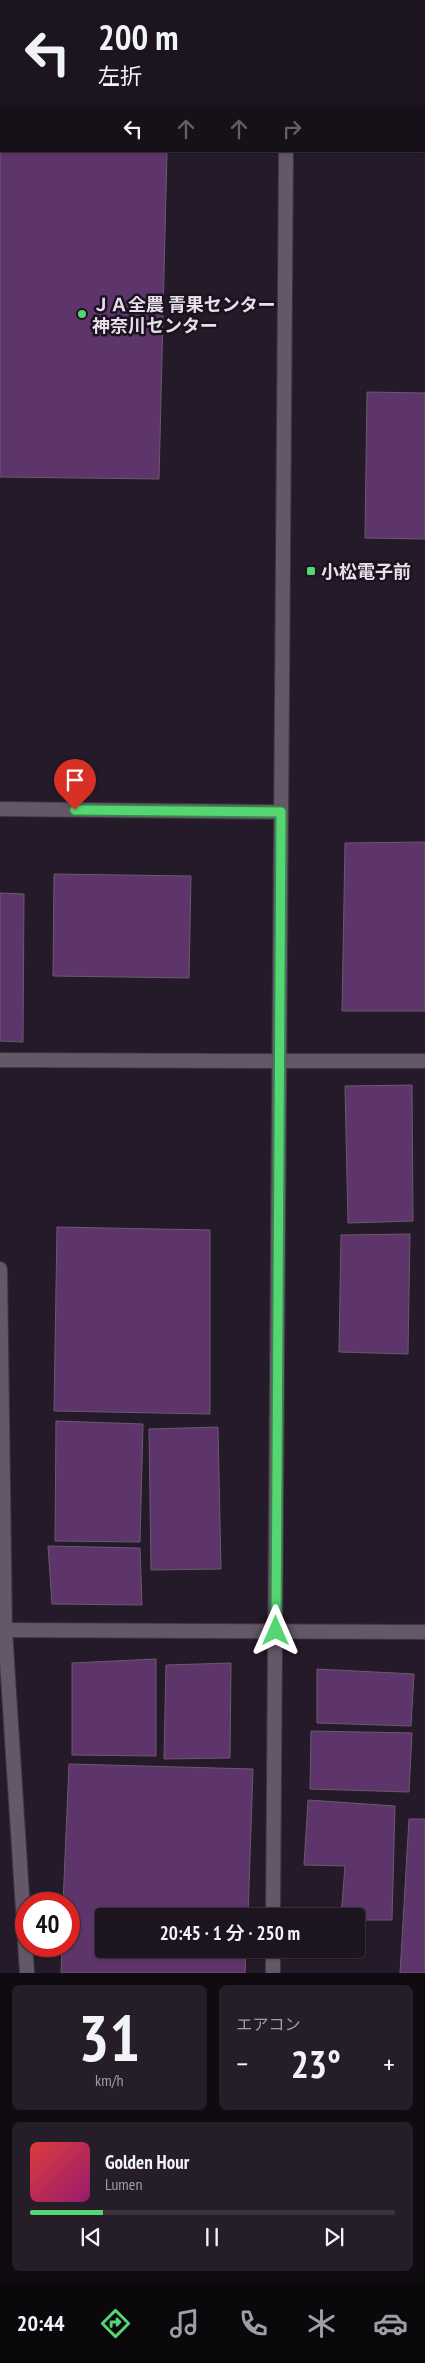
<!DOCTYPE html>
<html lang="ja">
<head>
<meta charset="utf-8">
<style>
	body { margin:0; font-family:"PT Sans Narrow","Noto Sans JP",sans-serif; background:#251d28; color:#f1f3f6; height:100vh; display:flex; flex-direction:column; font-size:19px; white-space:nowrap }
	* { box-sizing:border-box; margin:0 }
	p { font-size:16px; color:#a09ea4 }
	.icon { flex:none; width:28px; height:28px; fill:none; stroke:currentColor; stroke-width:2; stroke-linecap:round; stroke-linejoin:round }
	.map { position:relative; height:1973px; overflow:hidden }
	.side { display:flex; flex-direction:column; gap:12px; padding:12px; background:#0f0b11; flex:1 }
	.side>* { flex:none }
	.hud { position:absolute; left:0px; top:0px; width:425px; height:152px; box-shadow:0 1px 4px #0004,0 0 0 1px #3a333d; background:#1c141f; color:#f1f3f6; overflow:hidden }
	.speed { position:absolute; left:15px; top:1892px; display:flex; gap:10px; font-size:25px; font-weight:700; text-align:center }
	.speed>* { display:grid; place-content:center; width:65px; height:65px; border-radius:50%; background:#1c141f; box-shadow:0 1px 4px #0004,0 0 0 1px #3a333d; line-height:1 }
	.speed .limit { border:8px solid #d22; background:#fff; color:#111 }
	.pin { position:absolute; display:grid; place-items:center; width:42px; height:42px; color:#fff; margin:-51px -21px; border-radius:50% 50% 50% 0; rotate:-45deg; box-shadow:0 0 5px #0007 }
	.pin .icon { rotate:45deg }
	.me { position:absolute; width:55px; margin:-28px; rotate:0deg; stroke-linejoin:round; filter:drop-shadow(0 0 4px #0008) }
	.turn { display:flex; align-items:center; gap:18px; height:105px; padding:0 15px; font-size:22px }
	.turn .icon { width:65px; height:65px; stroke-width:2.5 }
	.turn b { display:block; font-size:35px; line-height:42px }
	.lanes { display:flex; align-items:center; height:48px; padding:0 15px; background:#0003; justify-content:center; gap:25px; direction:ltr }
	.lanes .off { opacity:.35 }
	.big { font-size:38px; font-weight:600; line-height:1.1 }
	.side .card { flex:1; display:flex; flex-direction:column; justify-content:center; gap:8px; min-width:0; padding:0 18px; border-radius:8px; background:#251d28 }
	.side .dial { align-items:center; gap:0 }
	.dial b { font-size:65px; line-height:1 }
	.song { display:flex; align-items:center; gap:15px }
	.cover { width:60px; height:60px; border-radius:8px; background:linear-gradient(135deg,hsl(0 70% 55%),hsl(320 70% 35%)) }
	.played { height:5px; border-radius:2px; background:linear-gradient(90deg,#55d672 20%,#3a333d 20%) }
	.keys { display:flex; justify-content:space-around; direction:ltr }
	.heat { display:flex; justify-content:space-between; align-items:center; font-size:28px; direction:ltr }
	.side .tiles { flex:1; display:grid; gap:12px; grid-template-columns:1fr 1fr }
	.card:last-child { grid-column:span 2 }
	.trip { position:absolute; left:95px; top:1908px; width:270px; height:50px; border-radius:5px; background:#1c141f; box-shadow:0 1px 4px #0004,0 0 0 1px #3a333d; font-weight:600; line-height:50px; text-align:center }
	.tab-bar { display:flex; height:80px; justify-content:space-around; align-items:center; background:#0b080c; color:#a09ea4 }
	.tab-bar .icon { width:35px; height:35px }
	.tab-bar .selected { color:#55d672 }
	.tab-bar b { font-size:22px; color:#f1f3f6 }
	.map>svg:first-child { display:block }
</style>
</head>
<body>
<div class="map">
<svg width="425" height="1973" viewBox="0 0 425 1973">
	<rect width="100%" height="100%" fill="#251a29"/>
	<!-- building -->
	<g fill="#5e356b" stroke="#685b6c">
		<polygon points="373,0 425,0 425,112 424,1"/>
		<polygon points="0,1 7,1 1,1 1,151 167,151 159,479 0,477"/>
		<polygon points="367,392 425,393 425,539 365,538"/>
		<polygon points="425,842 425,1011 342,1011 345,843"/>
		<polygon points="54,874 191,876 189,978 53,976"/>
		<polygon points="0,893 24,894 23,1042 0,1041"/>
		<polygon points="412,1085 413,1221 348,1223 345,1086"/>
		<polygon points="57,1227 210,1230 210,1414 54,1411"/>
		<polygon points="410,1234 408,1354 339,1352 341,1235"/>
		<polygon points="56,1421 143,1424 140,1542 55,1541"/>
		<polygon points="218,1427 221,1569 151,1570 149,1429"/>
		<polygon points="48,1546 140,1548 142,1605 52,1604"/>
		<polygon points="156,1659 156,1756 72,1755 72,1663"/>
		<polygon points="231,1663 230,1758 164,1759 166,1665"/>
		<polygon points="317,1669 414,1674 411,1726 317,1723"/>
		<polygon points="311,1731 412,1733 409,1792 310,1789"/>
		<polygon points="69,1764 253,1769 248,1916 104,1916 104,1949 246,1949 245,1973 61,1973 62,1946 69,1946 69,1904 63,1904"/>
		<polygon points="308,1800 395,1806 392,1920 356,1920 356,1916 341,1916 345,1866 304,1865"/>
		<polygon points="409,1819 425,1819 425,1973 400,1973"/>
	</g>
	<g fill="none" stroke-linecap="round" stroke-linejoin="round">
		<defs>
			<g id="minor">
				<polyline points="0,809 281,812"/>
				<polyline points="0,1060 280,1061"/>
				<polyline points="0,1269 5,1630 27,1973"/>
				<polyline points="0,1630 425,1632"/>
			</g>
			<g id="tertiary">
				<polyline points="287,1 287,0"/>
				<polyline points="280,1061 425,1061"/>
				<polyline points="273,1916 286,151"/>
				<polyline points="273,1973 273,1949"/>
			</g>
		</defs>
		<!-- minor casing -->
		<use href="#minor" stroke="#3e3541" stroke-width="16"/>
		<!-- tertiary casing -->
		<use href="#tertiary" stroke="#3e3541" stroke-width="16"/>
		<!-- minor -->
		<use href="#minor" stroke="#645768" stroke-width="14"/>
		<!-- tertiary -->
		<use href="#tertiary" stroke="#645768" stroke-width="14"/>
	</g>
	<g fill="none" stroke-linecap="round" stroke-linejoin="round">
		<defs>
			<polyline id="route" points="75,810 281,812 276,1631"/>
		</defs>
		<!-- route casing -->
		<use href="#route" stroke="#378b4a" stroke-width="12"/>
		<!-- route -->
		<use href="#route" stroke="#55d672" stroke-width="9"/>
	</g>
	<!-- markers -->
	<g fill="#55d672" stroke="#1b111f" stroke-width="2">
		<circle cx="82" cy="314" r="5"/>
		<rect x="306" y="566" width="10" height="10" rx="2.5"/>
	</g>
	<g text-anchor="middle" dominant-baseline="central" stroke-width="5" stroke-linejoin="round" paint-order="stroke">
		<!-- poi labels -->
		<g font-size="18" font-weight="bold" fill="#e6dfe9" stroke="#1b111f" text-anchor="start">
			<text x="92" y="304">ＪＡ全農 青果センター<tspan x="92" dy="21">神奈川センター</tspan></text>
			<text x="321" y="571">小松電子前</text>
		</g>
	</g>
</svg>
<div class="speed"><div class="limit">40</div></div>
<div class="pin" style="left:75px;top:810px;background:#d93025"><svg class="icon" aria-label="arrive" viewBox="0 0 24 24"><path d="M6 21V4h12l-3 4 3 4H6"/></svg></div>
<svg class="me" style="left:276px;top:1631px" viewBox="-20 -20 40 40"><path d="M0-17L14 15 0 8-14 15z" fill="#55d672" stroke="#fff" stroke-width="4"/></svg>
<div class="trip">20:45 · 1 分 · 250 m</div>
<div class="hud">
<div class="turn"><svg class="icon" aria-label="left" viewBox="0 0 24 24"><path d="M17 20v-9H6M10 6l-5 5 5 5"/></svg><div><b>200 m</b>左折</div></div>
<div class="lanes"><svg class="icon" aria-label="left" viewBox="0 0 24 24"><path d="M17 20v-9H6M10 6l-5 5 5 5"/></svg><svg class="icon off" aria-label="ahead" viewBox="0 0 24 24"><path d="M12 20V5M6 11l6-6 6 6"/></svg><svg class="icon off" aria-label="ahead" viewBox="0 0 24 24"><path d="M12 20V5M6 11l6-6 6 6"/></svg><svg class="icon off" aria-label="right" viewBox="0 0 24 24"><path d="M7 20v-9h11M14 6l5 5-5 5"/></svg></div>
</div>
</div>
<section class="side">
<div class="tiles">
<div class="card dial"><b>31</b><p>km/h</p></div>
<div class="card"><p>エアコン</p>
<div class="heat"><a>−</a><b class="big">23°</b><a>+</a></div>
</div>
<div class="card">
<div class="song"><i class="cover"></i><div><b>Golden Hour</b><p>Lumen</p></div></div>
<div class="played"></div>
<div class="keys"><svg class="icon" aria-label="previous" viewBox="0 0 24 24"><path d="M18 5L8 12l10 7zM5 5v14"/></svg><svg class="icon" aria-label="pause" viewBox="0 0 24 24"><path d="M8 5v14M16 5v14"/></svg><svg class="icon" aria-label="next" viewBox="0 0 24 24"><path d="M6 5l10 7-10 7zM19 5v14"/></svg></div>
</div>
</div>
</section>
<nav class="tab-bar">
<b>20:44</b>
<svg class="icon selected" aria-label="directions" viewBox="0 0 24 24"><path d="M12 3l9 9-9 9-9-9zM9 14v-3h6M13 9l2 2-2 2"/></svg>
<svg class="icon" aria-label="music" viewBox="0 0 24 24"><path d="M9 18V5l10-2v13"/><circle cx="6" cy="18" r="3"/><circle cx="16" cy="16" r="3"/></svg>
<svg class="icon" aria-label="phone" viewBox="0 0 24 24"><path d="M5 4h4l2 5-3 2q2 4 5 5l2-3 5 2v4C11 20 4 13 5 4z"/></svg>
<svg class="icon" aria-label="climate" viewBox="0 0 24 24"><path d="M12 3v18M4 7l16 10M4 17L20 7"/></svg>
<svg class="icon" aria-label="car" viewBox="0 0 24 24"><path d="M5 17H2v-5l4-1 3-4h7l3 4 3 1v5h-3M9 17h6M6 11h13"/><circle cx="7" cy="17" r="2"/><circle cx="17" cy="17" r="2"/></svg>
</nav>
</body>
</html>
